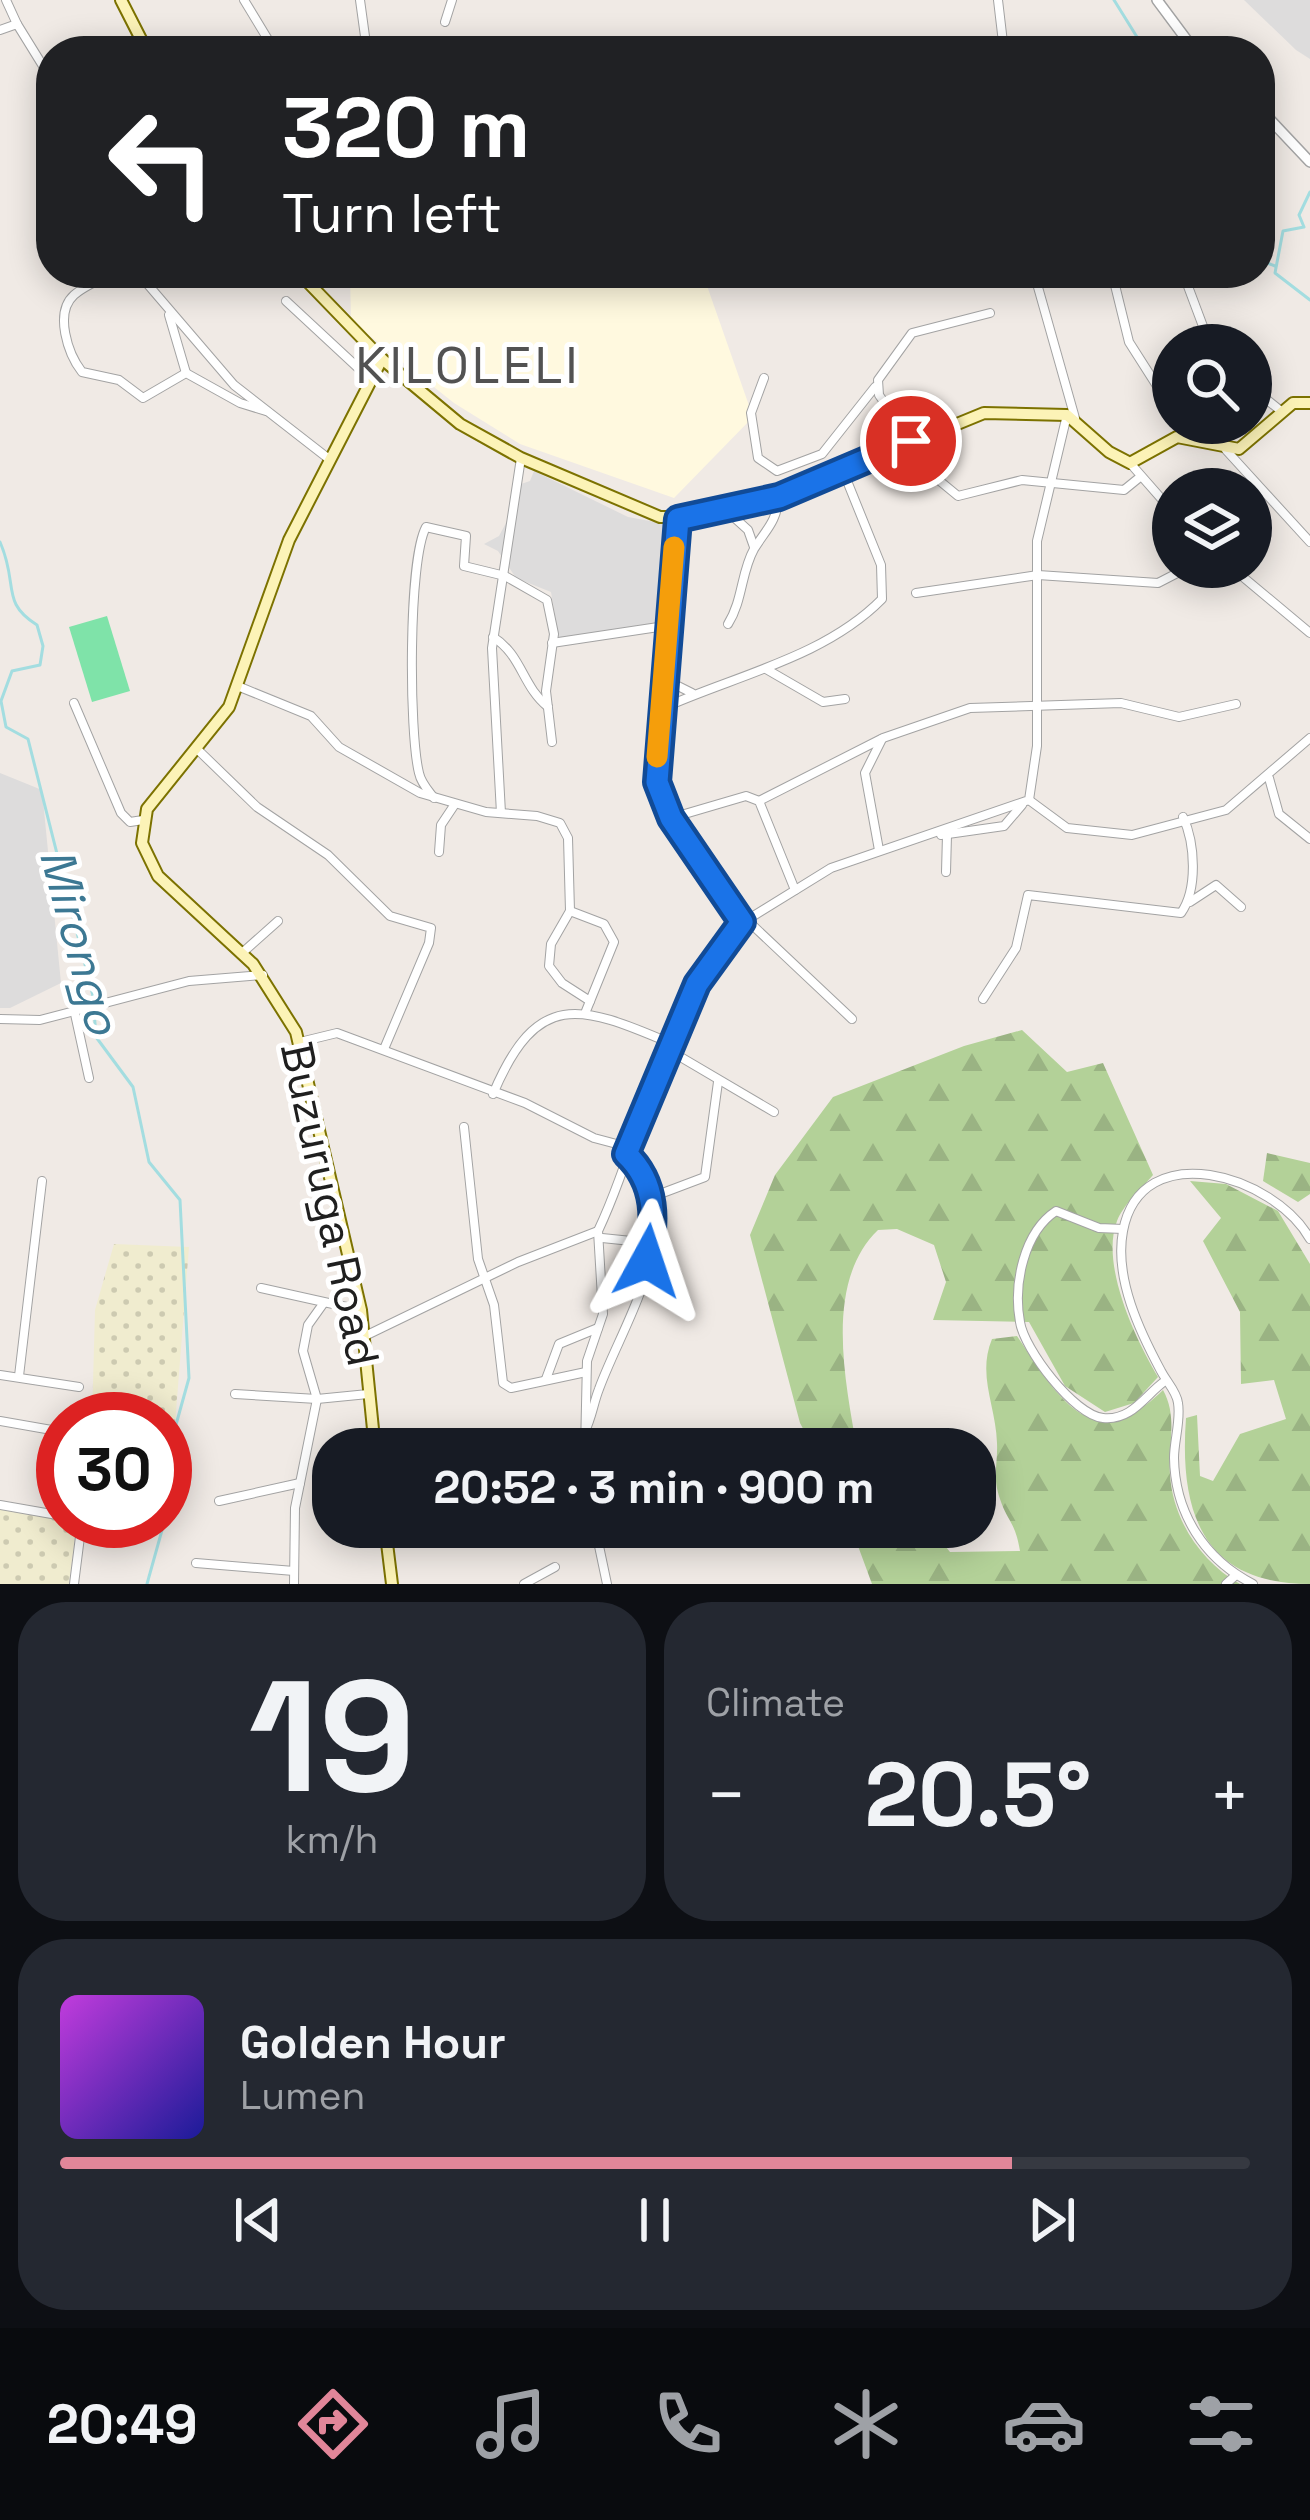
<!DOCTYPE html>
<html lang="en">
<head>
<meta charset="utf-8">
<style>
	body { margin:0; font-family:"Space Grotesk",sans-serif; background:#242831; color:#f1f3f6; height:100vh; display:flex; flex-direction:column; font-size:45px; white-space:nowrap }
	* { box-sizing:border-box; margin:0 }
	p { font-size:39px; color:#9ea1a6 }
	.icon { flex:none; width:66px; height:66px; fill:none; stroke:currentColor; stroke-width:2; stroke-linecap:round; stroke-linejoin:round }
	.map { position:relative; height:1584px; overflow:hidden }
	.sheet { display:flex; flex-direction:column; gap:18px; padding:18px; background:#0d0f14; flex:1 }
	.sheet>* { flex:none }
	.hud { position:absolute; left:36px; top:36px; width:1239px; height:252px; border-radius:48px; box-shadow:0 6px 30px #0003; background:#202124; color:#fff; overflow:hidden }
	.fabs { position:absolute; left:1152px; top:324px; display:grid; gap:24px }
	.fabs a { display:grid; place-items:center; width:120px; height:120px; border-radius:50%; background:#171b24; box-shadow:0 6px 30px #0003; font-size:60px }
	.speed { position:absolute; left:36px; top:1392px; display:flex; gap:24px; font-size:60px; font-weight:700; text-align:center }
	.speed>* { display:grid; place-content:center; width:156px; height:156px; border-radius:50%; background:#171b24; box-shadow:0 6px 30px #0003; line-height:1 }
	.speed .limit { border:18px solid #d22; background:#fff; color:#111 }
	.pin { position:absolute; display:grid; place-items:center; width:102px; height:102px; color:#fff; margin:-51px; border:6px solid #fff; border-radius:50%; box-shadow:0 3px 12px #0007 }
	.me { position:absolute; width:132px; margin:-66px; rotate:5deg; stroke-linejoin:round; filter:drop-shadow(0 0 9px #0008) }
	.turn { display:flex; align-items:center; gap:42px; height:252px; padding:0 48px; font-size:54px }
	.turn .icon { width:156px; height:156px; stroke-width:2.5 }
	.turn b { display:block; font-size:84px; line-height:102px }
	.big { font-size:90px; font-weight:800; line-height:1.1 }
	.sheet .card { flex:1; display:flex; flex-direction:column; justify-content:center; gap:18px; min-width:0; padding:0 42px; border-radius:48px; background:#242831 }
	.sheet .dial { align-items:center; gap:0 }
	.dial b { font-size:156px; line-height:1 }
	.song { display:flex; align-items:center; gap:36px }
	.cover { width:144px; height:144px; border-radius:18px; background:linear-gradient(135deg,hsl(290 70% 55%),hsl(240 70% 35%)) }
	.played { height:12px; border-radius:6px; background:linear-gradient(90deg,#e18699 80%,#363941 80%) }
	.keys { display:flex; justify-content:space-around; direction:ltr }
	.heat { display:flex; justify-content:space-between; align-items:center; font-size:66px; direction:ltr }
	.sheet .tiles { flex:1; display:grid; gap:18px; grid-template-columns:1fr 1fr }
	.card:last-child { grid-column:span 2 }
	.trip { position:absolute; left:312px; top:1428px; width:684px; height:120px; border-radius:48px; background:#171b24; box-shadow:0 6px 30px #0003; font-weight:800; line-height:120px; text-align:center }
	.dock { display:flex; height:192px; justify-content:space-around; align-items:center; background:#090b0e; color:#9ea1a6 }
	.dock .icon { width:84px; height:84px }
	.dock .selected { color:#e18699 }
	.dock b { font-size:54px; color:#f1f3f6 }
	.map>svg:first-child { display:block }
</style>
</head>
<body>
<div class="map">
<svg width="1310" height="1584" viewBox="0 0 1310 1584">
	<defs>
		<pattern id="farmland-dots" width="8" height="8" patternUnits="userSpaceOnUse" patternTransform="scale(3)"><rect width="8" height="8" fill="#f0eccf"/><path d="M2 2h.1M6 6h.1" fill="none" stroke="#cdcab1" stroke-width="1.8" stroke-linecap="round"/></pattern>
		<pattern id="forest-firs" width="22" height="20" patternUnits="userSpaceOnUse" patternTransform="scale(3)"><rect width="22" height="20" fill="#b3d198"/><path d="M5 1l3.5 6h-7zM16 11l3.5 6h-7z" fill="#9ab383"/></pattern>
	</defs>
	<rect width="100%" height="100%" fill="#f0eae5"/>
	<!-- residential -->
	<g fill="#dddcdc">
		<polygon points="1244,0 1310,0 1310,59 1296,50"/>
		<polygon points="534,471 628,517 666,524 671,534 665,622 559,639 551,592 516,578 498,551 484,544 499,536 520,497 518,485 530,481"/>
		<polygon points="0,773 42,790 61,983 10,1008 0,1008"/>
	</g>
	<!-- education -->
	<polygon fill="#fff9df" points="350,273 688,273 706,283 753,417 674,498 520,444 454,403 351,321"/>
	<!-- farmland -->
	<g fill="url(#farmland-dots)">
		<polygon points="114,1244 189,1247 168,1513 165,1419 92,1419 95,1310"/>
		<polygon points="0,1507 37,1511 76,1528 69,1584 0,1584"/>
	</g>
	<!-- forest -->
	<g fill="url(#forest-firs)">
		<path d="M1022 1030 1067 1072 1103 1063 1153 1175C1142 1188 1123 1205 1117 1221 1100 1265 1136 1340 1158 1377L1134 1403 1105 1412 1065 1386 1029 1322 933 1320 946 1282 934 1245 897 1229 878 1230C824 1282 845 1380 857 1449H814L800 1423 750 1235 775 1175 833 1097 964 1046Z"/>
		<polygon points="1267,1153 1310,1163 1310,1194 1298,1202 1263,1181"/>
		<path d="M1190 1181 1226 1184 1278 1211 1310 1264V1584C1203 1584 1179 1513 1186 1418L1197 1415 1200 1476 1213 1481 1240 1434 1286 1419 1274 1380 1241 1384 1240 1312 1203 1241 1221 1218Z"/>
		<path d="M1017 1336C1058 1397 1092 1460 1163 1390 1178 1417 1168 1445 1170 1475 1173 1520 1201 1562 1240 1584H872L851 1527H938L934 1532 950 1552 1020 1551C1015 1521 1007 1521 1000 1499 992 1477 998 1464 997 1443 996 1406 977 1375 992 1339Z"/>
	</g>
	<!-- pitch -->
	<polygon fill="#7fe3a9" points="107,616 130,691 92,702 69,627"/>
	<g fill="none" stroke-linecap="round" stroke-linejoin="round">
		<!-- stream -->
		<g stroke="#a3dde0" stroke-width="3">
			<polyline points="1114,0 1137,37 1134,51"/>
			<polyline points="1310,192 1299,215 1304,227 1283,231 1275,273 1310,300"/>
			<polyline points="1260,260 1275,266"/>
			<path d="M0 542C19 585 0 602 37 625L43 646 40 665 12 671 1 701 6 727 28 739 94 1000"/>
			<polyline points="94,1010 96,1037 133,1087 149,1162 180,1200 189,1378 172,1439 165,1520"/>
			<polyline points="147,1584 164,1523"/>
		</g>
		<defs>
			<g id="minor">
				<polyline points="6,0 17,24"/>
				<polyline points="244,0 275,51"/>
				<polyline points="360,0 367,51"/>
				<polyline points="998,0 1004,51"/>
				<polyline points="445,22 452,0"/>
				<polyline points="0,30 17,24 51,79"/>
				<path d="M109 273C99 281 84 286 74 295 54 313 68 354 82 372L119 380 143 398 186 373 240 403 266 411"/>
				<polyline points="138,273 234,385 329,459"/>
				<polyline points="1034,273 1075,418"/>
				<polyline points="1112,273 1129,342 1173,411"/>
				<polyline points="1183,273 1210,345"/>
				<polyline points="286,301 370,379"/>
				<polyline points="169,315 186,373"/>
				<polyline points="764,378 751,413 758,458 777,471 822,454 875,387"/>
				<polyline points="1251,387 1281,411"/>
				<polyline points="1181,423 1190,436"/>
				<polyline points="915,440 941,482 958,496 1022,480 1124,490 1140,477"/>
				<polyline points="911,441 879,395 878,380 912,333 990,313"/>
				<polyline points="1226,450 1310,542"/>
				<polyline points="1130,463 1173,512"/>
				<polyline points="727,511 748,530 754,547"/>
				<polyline points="1231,567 1310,633"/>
				<polyline points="916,593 1038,575 1158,583 1189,567"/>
				<path d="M728 624C743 600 741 572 754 549 767 528 776 523 779 497"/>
				<path d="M493 637C522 655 522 686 548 707"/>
				<polyline points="552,643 665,626"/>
				<polyline points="766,669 823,702 845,699"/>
				<polyline points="664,679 692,693"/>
				<polyline points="240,687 311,716 339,747 420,793 486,812 537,816 560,823 568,838 570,911 604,924 614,942 586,1011"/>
				<polyline points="74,703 121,813 130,822 143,820"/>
				<path d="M661 709C733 676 824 658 882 599L881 565 843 471"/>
				<polyline points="196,748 257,807 328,855 390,916 431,928 429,943 384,1049"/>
				<polyline points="1269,778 1279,814 1310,839"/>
				<path d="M434 798C428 790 421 783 419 773 409 733 408 561 426 527L466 536 464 566 505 576 547 600 554 634 546 691 552 742"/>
				<polyline points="1029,800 1067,828 1132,835 1226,810 1310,738"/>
				<polyline points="759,801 883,738 970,708 1121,703 1179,717 1236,704"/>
				<polyline points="501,813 492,648 521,458"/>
				<polyline points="671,818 746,796 759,801 795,890"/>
				<polyline points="941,835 1004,826 1022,805"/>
				<polyline points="879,850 865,773 882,739"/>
				<polyline points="439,852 441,825 455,804"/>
				<polyline points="946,872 947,835"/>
				<polyline points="1190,902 1216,885 1241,907"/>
				<polyline points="570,911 551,944 549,966 562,983 590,1001"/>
				<polyline points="747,920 852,1019"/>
				<polyline points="742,923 831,868 1029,800 1037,746 1037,541 1067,415"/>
				<polyline points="242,953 278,921"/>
				<path d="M983 999 1016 948 1028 895 1181 913C1198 889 1195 843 1183 817"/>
				<polyline points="75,1014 89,1078"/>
				<polyline points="0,1019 40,1020 189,981 263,975"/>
				<polyline points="300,1042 337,1033 525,1103 594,1138 628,1147"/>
				<polyline points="667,1049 774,1112"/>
				<path d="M493 1094C537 990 579 1004 670 1043"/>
				<polyline points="464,1127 478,1259 494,1305 503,1383 511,1388 586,1372"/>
				<polyline points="652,1197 705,1177 718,1082"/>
				<path d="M1123 1229 1099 1228 1056 1211C1024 1232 1013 1284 1020 1322 1024 1349 1074 1415 1103 1418 1132 1421 1145 1395 1165 1381"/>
				<polyline points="602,1238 651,1243"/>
				<polyline points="261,1288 360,1310"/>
				<path d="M365 1336 518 1262 598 1231C645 1131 659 1009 740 928L739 915 671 818 657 782 678 519"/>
				<polyline points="0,1375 79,1387"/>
				<polyline points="19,1376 42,1181"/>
				<polyline points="546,1379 559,1344 598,1328"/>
				<polyline points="235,1394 317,1399 368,1394"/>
				<polyline points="0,1421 63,1432"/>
				<path d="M584 1433C592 1418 593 1404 599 1389 624 1320 694 1221 626 1153"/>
				<polyline points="585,1449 587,1361 603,1314 598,1231"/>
				<polyline points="219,1501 300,1483"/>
				<polyline points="0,1505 63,1516"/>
				<polyline points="595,1527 607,1584"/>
				<polyline points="196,1563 294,1571"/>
				<polyline points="74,1584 82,1521"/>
				<polyline points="294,1584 295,1508 317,1399 303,1351 308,1325 323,1304"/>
				<polyline points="524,1584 555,1567"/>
				<polyline points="1226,1584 1236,1575"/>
				<path d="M1253 1584C1204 1559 1175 1513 1174 1458 1174 1441 1181 1420 1178 1403 1177 1392 1166 1381 1161 1371 1140 1332 1114 1278 1123 1231 1141 1135 1274 1175 1310 1239"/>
			</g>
			<g id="tertiary">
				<polyline points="1157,0 1195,51"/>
				<polyline points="1260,109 1310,162"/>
			</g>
			<g id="secondary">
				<polyline points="121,0 147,51"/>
				<polyline points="299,273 382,359 460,424 521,458 660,517 702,517 779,497 984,413 1067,415 1109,452 1130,463 1177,437 1239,449 1293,403 1310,403"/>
				<polyline points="375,1449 361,1310 296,1032 253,964 158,876 142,843 147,809 229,707 289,540 382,359"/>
				<polyline points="385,1527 392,1584"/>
			</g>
		</defs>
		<!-- minor casing -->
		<use href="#minor" stroke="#a3a3a3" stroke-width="10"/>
		<!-- tertiary casing -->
		<use href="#tertiary" stroke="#a3a3a3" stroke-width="12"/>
		<!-- secondary casing -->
		<use href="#secondary" stroke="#7c7200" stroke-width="14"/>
		<!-- minor -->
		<use href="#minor" stroke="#fff" stroke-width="8"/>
		<!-- tertiary -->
		<use href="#tertiary" stroke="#fff" stroke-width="9"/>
		<!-- secondary -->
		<use href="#secondary" stroke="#fcf3b7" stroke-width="10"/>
	</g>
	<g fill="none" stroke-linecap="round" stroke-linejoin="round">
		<defs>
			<path id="route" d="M647 1261C656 1222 657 1183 626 1154L697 984 742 922 671 818 657 782 678 519 779 497 911 441"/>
		</defs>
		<!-- route casing -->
		<use href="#route" stroke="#114b97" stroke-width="30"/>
		<!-- route -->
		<use href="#route" stroke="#1a73e8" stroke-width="21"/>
		<!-- slow -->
		<polyline stroke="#f59e0b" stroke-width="21" points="657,757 674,547"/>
	</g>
	<g text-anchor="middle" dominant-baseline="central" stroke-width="10" stroke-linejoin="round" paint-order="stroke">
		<!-- street labels -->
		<g font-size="45" fill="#1f1f1f" stroke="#fff">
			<text transform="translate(330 1204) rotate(78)">Buzuruga Road</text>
		</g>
		<!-- water labels -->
		<g font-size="48" font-style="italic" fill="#3c7893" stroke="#fff">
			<text transform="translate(80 941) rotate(75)">Mirongo</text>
		</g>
		<!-- quarter labels -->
		<g font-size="51" letter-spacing="3" fill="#525252" stroke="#fff">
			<text x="468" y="365">KILOLELI</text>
		</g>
	</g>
</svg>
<div class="fabs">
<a><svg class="icon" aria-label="search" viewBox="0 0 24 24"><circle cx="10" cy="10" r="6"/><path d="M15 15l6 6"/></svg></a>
<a><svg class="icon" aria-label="layers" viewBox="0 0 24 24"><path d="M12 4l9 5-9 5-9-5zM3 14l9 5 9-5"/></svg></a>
</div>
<div class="speed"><div class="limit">30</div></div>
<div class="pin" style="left:911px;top:441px;background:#d93025"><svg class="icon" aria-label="arrive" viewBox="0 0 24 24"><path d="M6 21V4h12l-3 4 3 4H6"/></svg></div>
<svg class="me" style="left:647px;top:1261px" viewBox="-20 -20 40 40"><path d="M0-17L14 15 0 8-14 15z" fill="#1a73e8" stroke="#fff" stroke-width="4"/></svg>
<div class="trip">20:52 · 3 min · 900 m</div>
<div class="hud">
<div class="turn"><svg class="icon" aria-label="left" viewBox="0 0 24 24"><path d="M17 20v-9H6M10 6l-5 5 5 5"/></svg><div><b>320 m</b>Turn left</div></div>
</div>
</div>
<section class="sheet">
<div class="tiles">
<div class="card dial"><b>19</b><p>km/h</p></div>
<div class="card"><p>Climate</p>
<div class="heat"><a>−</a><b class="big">20.5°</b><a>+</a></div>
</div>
<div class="card">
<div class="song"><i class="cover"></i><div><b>Golden Hour</b><p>Lumen</p></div></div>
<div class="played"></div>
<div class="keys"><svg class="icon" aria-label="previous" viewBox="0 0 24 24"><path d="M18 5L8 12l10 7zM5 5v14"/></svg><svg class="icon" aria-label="pause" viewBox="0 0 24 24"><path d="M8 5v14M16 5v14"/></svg><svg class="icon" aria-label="next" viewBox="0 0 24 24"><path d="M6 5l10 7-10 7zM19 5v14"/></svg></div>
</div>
</div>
</section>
<nav class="dock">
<b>20:49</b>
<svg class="icon selected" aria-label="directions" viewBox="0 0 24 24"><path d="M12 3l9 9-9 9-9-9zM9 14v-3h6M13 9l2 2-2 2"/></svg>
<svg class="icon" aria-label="music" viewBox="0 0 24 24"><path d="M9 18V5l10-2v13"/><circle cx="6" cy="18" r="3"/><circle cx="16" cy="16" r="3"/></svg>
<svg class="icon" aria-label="phone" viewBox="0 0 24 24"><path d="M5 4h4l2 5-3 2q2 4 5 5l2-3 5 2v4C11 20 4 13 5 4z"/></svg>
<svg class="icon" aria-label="climate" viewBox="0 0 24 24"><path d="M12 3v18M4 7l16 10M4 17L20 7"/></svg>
<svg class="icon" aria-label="car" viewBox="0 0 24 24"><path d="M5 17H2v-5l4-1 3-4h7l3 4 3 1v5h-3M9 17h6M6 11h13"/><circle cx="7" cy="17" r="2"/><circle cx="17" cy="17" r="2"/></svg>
<svg class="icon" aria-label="filters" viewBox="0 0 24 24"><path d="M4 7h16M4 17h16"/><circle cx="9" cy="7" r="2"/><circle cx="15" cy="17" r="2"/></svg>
</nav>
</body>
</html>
